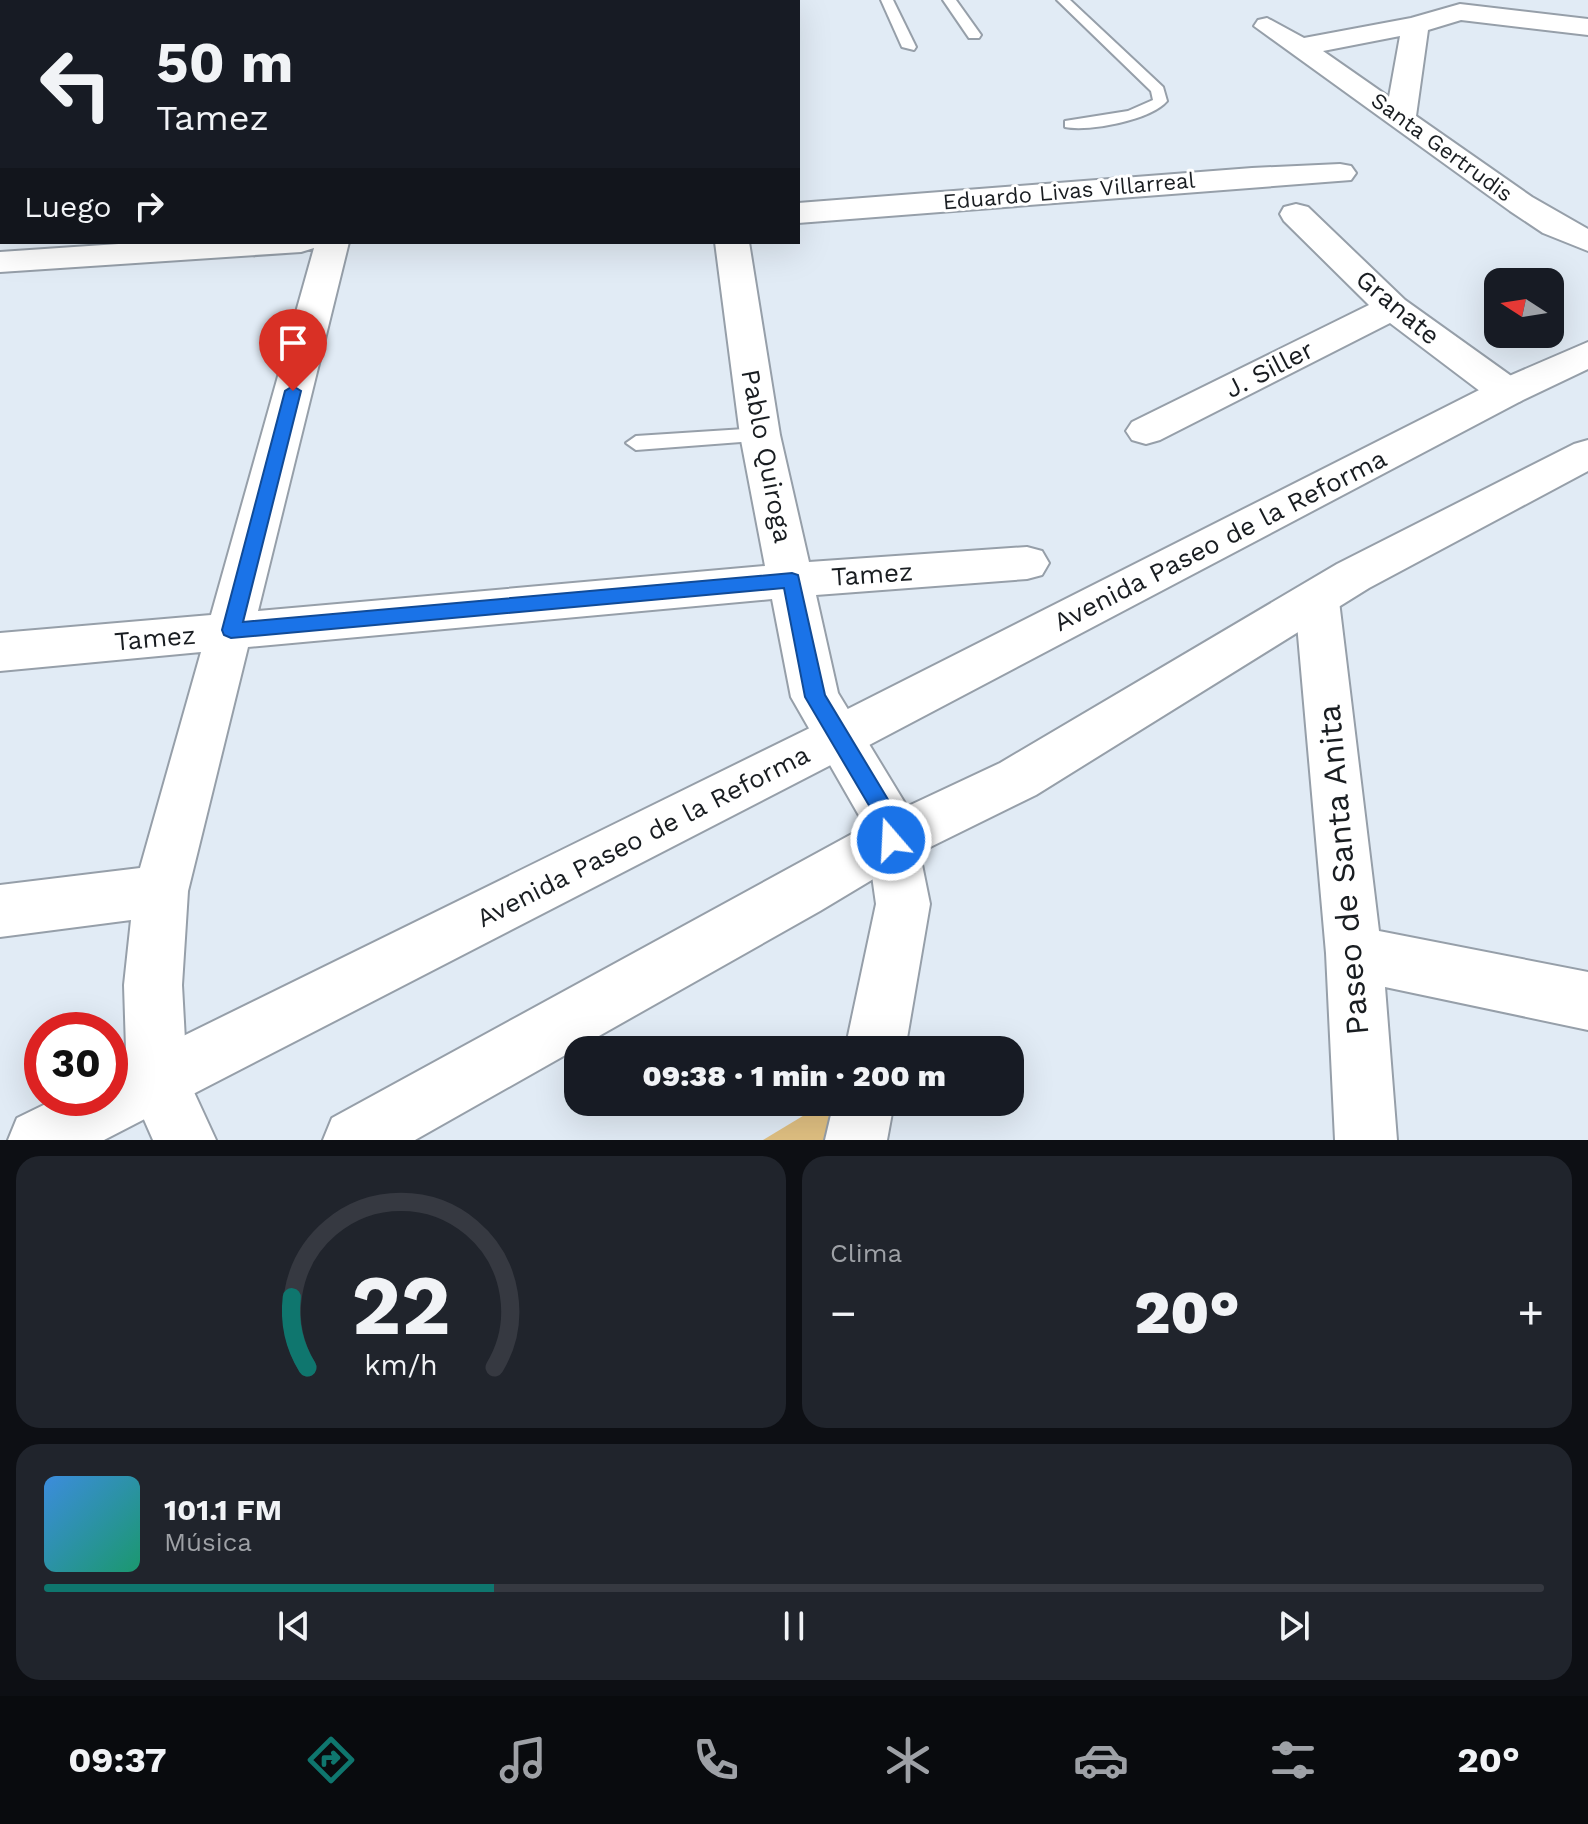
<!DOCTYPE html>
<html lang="es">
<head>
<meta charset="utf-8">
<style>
	body { margin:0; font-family:"Work Sans",sans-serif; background:#20242c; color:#f1f3f6; height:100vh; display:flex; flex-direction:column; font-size:30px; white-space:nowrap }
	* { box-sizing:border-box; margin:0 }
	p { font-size:26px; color:#9ea1a6 }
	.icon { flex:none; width:44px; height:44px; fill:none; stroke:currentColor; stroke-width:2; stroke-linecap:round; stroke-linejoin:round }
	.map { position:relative; height:1140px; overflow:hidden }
	.drawer { display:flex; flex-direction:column; gap:16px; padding:16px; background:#0d0f14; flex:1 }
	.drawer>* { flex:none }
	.top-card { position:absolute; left:0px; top:0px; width:800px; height:244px; box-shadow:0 8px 32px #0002; background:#171b24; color:#f1f3f6; overflow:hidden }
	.needle { width:52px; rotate:282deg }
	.buttons { position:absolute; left:1484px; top:268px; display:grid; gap:16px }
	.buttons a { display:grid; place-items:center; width:80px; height:80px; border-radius:16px; background:#171b24; box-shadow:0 8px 32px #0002; font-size:40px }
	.speed { position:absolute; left:24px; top:1012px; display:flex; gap:16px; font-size:40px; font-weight:700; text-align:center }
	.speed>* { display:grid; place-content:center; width:104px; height:104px; border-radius:50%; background:#171b24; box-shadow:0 8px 32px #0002; line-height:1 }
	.speed .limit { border:12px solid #d22; background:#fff; color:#111 }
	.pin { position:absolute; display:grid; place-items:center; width:68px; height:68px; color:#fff; margin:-82px -34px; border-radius:50% 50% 50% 0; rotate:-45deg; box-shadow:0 0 8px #0007 }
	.pin .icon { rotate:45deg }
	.me { position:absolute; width:88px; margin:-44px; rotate:341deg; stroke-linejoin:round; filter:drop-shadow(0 0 6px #0008) }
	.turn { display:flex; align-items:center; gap:28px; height:168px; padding:0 24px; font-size:36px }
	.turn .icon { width:104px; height:104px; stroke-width:2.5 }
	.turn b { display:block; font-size:56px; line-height:68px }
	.then { display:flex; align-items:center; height:76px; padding:0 24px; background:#0003; gap:16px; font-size:30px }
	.big { font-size:60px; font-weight:800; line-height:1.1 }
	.drawer .card { flex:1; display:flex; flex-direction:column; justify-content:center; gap:12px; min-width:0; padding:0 28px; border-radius:24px; background:#20242c }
	.drawer .dial { align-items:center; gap:0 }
	.dial svg { height:208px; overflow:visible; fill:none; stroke:#363941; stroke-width:7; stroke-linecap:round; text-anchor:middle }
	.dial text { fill:#f1f3f6; stroke:none }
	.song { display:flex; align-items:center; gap:24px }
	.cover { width:96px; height:96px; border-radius:12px; background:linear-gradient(135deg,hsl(210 70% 55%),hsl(160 70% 35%)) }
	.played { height:8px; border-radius:4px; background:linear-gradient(90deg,#0f766e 30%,#363941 30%) }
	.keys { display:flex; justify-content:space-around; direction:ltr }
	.heat { display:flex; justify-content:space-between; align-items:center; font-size:44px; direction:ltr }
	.drawer .tiles { flex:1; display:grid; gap:16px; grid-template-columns:1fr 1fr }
	.card:last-child { grid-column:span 2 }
	.trip { position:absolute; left:564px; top:1036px; width:460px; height:80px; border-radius:24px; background:#171b24; box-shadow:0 8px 32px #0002; font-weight:800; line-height:80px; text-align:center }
	.tabs { display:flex; height:128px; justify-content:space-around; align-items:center; background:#090b0e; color:#9ea1a6 }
	.tabs .icon { width:56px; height:56px }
	.tabs .current { color:#0f766e }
	.tabs b { font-size:36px; color:#f1f3f6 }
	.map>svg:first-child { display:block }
</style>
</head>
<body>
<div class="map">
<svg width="1588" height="1140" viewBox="0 0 1588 1140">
	<rect width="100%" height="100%" fill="#e1ebf5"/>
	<!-- green -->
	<polygon fill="#e0c082" points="826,1102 855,1102 847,1140 763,1140"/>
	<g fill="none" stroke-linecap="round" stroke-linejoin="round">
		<defs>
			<g id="service">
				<polygon points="881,0 893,0 916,47 914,50 902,47"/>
				<polygon points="943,0 956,0 981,35 979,38 969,38"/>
				<path d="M1057 0H1070L1163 87 1167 101C1151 120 1089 132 1065 127V121L1128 111 1153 100 1151 91Z"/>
				<polygon points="760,428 770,435 767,440 636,450 626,443 636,436"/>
			</g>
			<g id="minor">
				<polygon points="684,0 710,0 711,2 685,2"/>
				<path d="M1460 4 1588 19V35L1461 20 1428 30 1416 116 1532 197 1588 229V251L1543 233 1510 211 1254 26 1258 20 1267 18 1304 38 1411 18ZM1400 36 1389 97 1323 51Z"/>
				<polygon points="2,104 2,125 0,126 0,105"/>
				<polygon points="1340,164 1351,166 1356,173 1351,180 798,223 798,203 1252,168"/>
				<polygon points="1296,204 1308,207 1405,300 1521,383 1526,392 1521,401 1507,405 1493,401 1390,323 1160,440 1146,444 1132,440 1126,431 1132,422 1369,305 1284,221 1280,214 1284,207"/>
				<polygon points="148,242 349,242 258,611 765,566 740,435 715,242 749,242 780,435 809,562 1027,547 1042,551 1049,563 1042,575 1027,579 816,595 838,693 917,823 917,840 930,904 905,1050 845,1050 876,904 865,826 791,697 772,599 248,647 188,891 182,985 187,1077 216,1140 153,1140 127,1081 124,985 131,920 0,937 0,885 140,868 201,652 0,671 0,633 211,615 314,248 301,252 0,272 0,252"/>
				<polygon points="1317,584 1333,589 1339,601 1379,931 1588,972 1588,1030 1385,987 1397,1140 1335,1140 1326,953 1295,601 1301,589"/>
				<polygon points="834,1102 894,1102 887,1140 825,1140"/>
			</g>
			<g id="tertiary">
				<polygon points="1588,342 1588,369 1521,401 854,753 104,1140 8,1140 17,1118 58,1098 110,1098 110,1072 820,723 1493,383"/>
				<polygon points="1588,440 1588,471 1369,588 1036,795 910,857 820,911 415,1140 323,1140 332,1118 872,823 1000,763 1337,564 1574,444"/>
			</g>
			<g id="trunk">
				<polygon points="556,0 609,0 555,2"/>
				<rect x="0" y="15" width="2" height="16"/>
			</g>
		</defs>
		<!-- service casing -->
		<use href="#service" stroke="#969fa9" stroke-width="4"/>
		<!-- minor casing -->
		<use href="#minor" stroke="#969fa9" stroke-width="4"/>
		<!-- tertiary casing -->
		<use href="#tertiary" stroke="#969fa9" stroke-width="4"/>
		<!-- trunk casing -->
		<use href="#trunk" stroke="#969fa9" stroke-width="4"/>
		<!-- service -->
		<use href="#service" fill="#fff" fill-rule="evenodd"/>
		<!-- minor -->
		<use href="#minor" fill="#fff" fill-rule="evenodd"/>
		<!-- tertiary -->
		<use href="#tertiary" fill="#fff" fill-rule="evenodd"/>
		<!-- trunk -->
		<use href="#trunk" fill="#fff" fill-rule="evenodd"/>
	</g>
	<!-- route -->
	<polygon fill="#1a73e8" stroke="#114b97" stroke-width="2" points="293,386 301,391 243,622 792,573 798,575 825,695 898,816 902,840 898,847 891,850 883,847 880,824 805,697 784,588 231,638 224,635 222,630 285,391"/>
	<g text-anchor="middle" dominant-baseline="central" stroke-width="6" stroke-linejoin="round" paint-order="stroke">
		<!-- far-street labels -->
		<g font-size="22" fill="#191d21" stroke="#fff">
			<text transform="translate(1442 147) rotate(36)">Santa Gertrudis</text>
			<text transform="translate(1069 191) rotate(-5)">Eduardo Livas Villarreal</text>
		</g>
		<!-- street labels -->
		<g font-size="26" fill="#191d21" stroke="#fff">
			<text transform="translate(1398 307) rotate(40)">Granate</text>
			<text transform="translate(1269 369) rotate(-27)">J. Siller</text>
			<text transform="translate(767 456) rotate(79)">Pablo Quiroga</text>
			<text transform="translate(1220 540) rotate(-27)">Avenida Paseo de la Reforma</text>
			<text transform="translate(872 574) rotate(-4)">Tamez</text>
			<text transform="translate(155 638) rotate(-5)">Tamez</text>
			<text transform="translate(643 836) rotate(-27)">Avenida Paseo de la Reforma</text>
		</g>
		<!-- near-street labels -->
		<g font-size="32" fill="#191d21" stroke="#fff">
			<text transform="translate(1343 870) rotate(-95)">Paseo de Santa Anita</text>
		</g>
	</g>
</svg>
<div class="buttons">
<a><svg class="needle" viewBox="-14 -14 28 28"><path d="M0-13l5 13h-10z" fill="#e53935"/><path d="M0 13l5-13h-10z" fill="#9ea1a6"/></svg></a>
</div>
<div class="speed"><div class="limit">30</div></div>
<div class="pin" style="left:293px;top:391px;background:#d93025"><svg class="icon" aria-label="arrive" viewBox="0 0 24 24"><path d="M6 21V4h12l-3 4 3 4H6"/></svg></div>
<svg class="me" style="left:891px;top:840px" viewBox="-20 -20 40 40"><circle r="17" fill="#1a73e8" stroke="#fff" stroke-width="3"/><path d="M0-11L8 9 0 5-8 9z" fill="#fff"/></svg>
<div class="trip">09:38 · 1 min · 200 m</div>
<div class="top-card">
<div class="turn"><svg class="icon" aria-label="left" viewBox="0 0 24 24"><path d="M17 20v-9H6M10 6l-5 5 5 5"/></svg><div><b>50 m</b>Tamez</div></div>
<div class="then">Luego<svg class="icon" aria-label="right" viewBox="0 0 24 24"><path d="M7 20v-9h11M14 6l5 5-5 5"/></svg></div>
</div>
</div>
<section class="drawer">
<div class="tiles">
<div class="card dial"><svg viewBox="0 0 100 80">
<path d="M14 69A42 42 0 1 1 86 69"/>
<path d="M14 69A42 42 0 0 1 8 42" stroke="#0f766e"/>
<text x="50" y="56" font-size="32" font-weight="700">22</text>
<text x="50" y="72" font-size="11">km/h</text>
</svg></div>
<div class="card"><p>Clima</p>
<div class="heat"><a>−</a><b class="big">20°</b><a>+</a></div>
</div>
<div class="card">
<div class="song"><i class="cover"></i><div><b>101.1 FM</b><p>Música</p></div></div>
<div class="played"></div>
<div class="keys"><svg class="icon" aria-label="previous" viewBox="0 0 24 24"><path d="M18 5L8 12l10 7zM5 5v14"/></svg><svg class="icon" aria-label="pause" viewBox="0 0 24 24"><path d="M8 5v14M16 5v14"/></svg><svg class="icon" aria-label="next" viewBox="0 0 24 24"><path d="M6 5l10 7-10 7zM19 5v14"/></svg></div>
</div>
</div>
</section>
<nav class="tabs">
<b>09:37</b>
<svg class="icon current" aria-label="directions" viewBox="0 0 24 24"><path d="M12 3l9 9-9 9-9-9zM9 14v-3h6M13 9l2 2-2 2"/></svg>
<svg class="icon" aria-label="music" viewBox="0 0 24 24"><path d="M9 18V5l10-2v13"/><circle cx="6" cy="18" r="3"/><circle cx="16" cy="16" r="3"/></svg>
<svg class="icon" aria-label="phone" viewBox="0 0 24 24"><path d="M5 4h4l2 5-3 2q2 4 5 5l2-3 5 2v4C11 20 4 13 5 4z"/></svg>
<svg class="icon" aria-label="climate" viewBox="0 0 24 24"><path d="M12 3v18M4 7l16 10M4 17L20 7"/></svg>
<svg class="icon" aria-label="car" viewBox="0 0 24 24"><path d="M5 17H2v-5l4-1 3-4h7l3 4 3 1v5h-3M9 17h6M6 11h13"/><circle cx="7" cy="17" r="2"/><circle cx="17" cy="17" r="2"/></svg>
<svg class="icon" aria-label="filters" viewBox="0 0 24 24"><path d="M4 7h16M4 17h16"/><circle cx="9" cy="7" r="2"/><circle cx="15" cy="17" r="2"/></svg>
<b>20°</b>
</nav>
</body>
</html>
